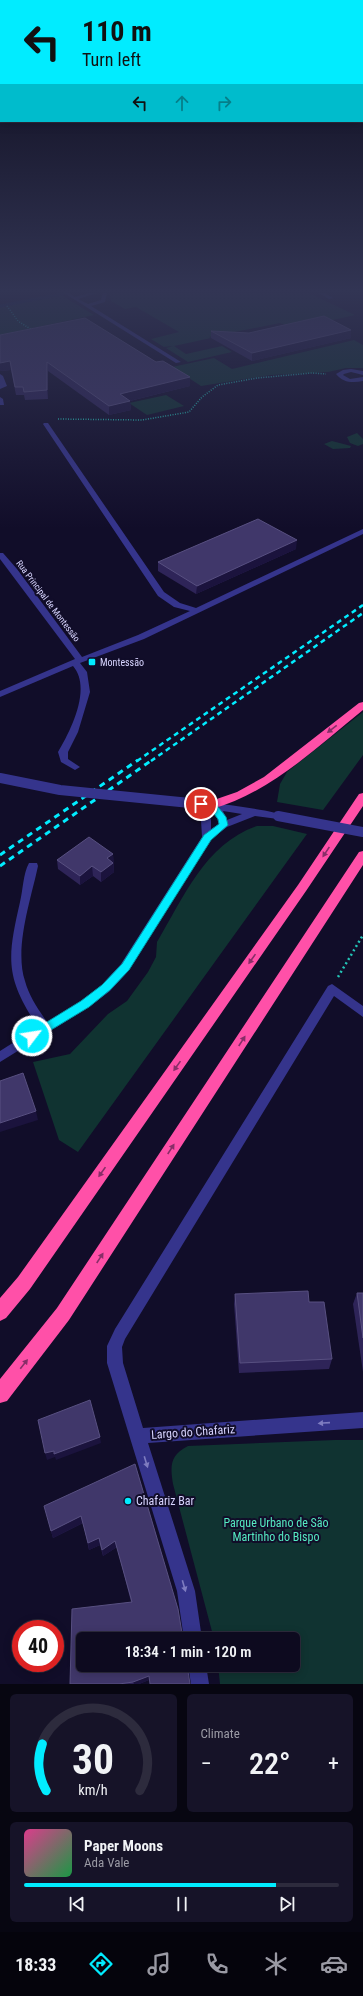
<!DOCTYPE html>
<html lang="en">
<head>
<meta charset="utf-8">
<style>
	body { margin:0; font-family:"Roboto Condensed",sans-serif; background:#161328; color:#f1f3f6; height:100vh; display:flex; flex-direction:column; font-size:15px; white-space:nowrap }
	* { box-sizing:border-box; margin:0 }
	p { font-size:13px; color:#9a9aa4 }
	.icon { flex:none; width:22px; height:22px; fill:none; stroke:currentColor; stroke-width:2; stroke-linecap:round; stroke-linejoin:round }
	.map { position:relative; height:1684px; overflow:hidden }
	.panel { display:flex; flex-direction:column; gap:10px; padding:10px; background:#070611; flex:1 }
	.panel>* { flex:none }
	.guide { position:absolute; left:0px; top:0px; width:363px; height:122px; box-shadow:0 2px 10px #0003,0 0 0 1px #2d2b3d; background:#01ecff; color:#111; overflow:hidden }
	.speed { position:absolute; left:12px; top:1620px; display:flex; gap:8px; font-size:20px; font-weight:700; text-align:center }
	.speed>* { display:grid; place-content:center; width:52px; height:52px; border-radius:50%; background:#0d0a1f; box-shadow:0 2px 10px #0003,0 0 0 1px #2d2b3d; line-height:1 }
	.speed .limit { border:6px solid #d22; background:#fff; color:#111 }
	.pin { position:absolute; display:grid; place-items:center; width:34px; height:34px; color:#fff; margin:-17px; border:2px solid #fff; border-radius:50%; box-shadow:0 1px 4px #0007 }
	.me { position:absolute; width:44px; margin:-22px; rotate:59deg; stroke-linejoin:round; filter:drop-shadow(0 0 3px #0008) }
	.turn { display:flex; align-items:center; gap:14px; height:84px; padding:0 16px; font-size:18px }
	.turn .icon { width:52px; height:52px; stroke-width:2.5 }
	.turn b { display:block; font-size:28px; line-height:34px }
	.lanes { display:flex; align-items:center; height:38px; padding:0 16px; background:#0003; justify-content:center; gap:20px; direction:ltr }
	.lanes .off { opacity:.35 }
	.big { font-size:30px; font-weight:600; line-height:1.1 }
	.panel .widget { flex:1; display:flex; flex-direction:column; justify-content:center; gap:6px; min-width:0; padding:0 14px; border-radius:6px; background:#161328 }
	.panel .dial { align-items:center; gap:0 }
	.dial svg { height:104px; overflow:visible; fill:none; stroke:#2d2b3d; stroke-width:7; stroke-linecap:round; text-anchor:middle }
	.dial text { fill:#f1f3f6; stroke:none }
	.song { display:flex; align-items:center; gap:12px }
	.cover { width:48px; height:48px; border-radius:6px; background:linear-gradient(135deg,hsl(330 70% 55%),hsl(140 70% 35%)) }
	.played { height:4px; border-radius:2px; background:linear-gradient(90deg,#01ecff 80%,#2d2b3d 80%) }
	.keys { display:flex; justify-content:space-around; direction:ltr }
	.heat { display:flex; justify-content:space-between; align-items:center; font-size:22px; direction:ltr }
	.panel .tiles { flex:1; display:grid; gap:10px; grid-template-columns:1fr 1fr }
	.widget:last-child { grid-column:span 2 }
	.trip { position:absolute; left:76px; top:1632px; width:224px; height:40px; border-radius:6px; background:#0d0a1f; box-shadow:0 2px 10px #0003,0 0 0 1px #2d2b3d; font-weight:600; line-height:40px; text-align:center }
	.tab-bar { display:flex; height:64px; justify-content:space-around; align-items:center; background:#05040c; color:#9a9aa4 }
	.tab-bar .icon { width:28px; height:28px }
	.tab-bar .on { color:#01ecff }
	.tab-bar b { font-size:18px; color:#f1f3f6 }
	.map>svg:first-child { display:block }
</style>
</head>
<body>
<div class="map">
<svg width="363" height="1684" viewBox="0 0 363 1684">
	<rect width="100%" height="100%" fill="#110d29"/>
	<!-- green -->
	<g fill="#103331">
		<polygon points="113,293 309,293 355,315 283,331 287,326 280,323 209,337 211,338 174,346 186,354 222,346 232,352 188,362 166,348 173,346 164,347 151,339 179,332 136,307 125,309 111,301 110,294"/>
		<polygon points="61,295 94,315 0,335 0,306"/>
		<polygon points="354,340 363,345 363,368 346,368 328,372 271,375 201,386 172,367 214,358 232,369"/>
		<polygon points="166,395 184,406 147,415 129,403"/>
		<polygon points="357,433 363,439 363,444 358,446 350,443 347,437"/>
		<polygon points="332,441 351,446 350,448 333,449 324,444"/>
		<polygon points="363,712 363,755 323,810 277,802 280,784 287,772"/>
		<path d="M257 826H273L307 834 78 1152 59 1140 33 1062 70 1054 108 1014 127 1001 148 972 156 957 157 942C184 897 205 844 257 826Z"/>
		<path d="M335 1440H363V1684H220L218 1665H293V1639H214L173 1484C170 1466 170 1455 188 1446Z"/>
	</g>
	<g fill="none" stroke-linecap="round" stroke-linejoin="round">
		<!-- stream -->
		<polyline stroke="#05204a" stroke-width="3" points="0,306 67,293"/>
		<!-- path-far1 -->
		<g stroke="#23c5b7" stroke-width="1.5" stroke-dasharray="1 1.5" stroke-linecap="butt">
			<polyline points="7,306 18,321 32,330"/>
			<polyline points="58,419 142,420 189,412 202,397 218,385 257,378 312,373 326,374"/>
		</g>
		<!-- path -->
		<polyline stroke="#23c5b7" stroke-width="2.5" stroke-dasharray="2 3" stroke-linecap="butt" points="338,977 363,935"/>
		<!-- minor -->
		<g fill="#35348c" fill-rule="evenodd">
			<polygon points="64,293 69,293 75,297 89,293 97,293 78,299 88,304 101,300 103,293 107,293 105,302 91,306 181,362 176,363"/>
			<polygon points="319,293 325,293 333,298 329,299"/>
			<path d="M351 369 363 371V375L351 372 344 374 343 375 350 379 363 377V381C353 383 343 383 336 374L343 370Z"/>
			<polygon points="0,374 3,376 7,386 0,389"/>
			<polygon points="0,397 3,399 4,405 0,405"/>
			<path d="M44 423H48L164 592 180 603 196 608 363 529V534L144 639 80 663 87 672 90 692 78 732 68 752V759L80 767 75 770 61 762 58 752C71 730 92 688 73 666L0 697V691L75 659 0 559V553H3L17 569 82 657 138 635 190 611 174 607 158 596 43 424Z"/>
			<path d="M190 800C202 802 279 810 283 816L278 819 255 816 227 827 211 839 129 970 110 991 89 1007 0 1062V1051L38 1027C5 977 7 959 20 902 23 890 23 874 29 863H37L38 866C31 899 14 948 25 981 29 996 38 1009 47 1022L81 1001 102 985 121 964 202 837 201 820 185 803ZM201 808 210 809 216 815 219 824 211 829V819ZM223 811 242 814 227 820Z"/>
			<polygon points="332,984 363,1006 363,1017 334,996 125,1339 122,1347 123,1363 143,1428 363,1412 363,1428 148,1443 195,1591 202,1639 184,1639 177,1591 107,1363 107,1346 115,1329 328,986"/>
			<polygon points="188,1665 206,1665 209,1684 191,1684"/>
		</g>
		<!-- highway -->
		<g fill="#ff50a8" fill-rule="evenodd">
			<path d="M363 702V710C316 748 271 792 212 809L208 808 206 805 208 802 237 792 264 777 359 703Z"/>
			<polygon points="363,793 363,806 306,891 30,1289 6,1318 0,1321 0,1298 18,1277 298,885 359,794"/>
			<polygon points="363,851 363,865 69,1320 7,1401 0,1403 0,1379 57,1308 359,852"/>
		</g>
		<!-- rail-far1 -->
		<g stroke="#01ecff" stroke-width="2.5" stroke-dasharray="5 4" stroke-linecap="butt">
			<polyline points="137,761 363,605"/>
			<polyline points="151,761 363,613"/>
		</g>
		<!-- rail -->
		<g stroke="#01ecff" stroke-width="3" stroke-dasharray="6 5" stroke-linecap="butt">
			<polyline points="0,855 138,760"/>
			<polyline points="0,866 152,760"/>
		</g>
		<!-- minor-bridge -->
		<g stroke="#35348c" stroke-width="10">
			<polyline points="0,778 60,790 190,803"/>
			<polyline points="278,816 363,832"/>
		</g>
	</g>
	<!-- wall -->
	<g fill="#2e2458">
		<polygon points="351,330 351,338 252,361 211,338 211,331 249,333"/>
		<polygon points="0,335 190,386 130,401 131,410 109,415 48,371 48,399 25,400 24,395 16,395 11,370 0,371"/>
		<polygon points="296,549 196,594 158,571 158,562"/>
		<polygon points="113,854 114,872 101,882 93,876 80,885 58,869 57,860"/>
		<polygon points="357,1293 363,1293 363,1372 353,1304"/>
		<polygon points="235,1294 309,1302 332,1359 329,1369 239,1373 234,1304"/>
		<polygon points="135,1464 149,1680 139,1684 70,1684 131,1602 117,1547 103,1556 100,1545 89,1550 83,1523 53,1538 51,1531"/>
	</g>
	<!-- shaded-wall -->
	<g fill="#1b133d">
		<polygon points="351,330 351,338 252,361 252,353"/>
		<polygon points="10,361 11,370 0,371 0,363"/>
		<polygon points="47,362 48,371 48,399 47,390"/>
		<polygon points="190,377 190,386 121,403 120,394"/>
		<polygon points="130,401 131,410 109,415 109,406"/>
		<polygon points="297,540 296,549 196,594 197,586"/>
		<polygon points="113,854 114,872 101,882 101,872 107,858"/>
		<polygon points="92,866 93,876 80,885 80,876"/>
		<polygon points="36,1111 38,1120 0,1132 0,1123"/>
		<polygon points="100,1437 101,1443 56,1460 55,1457 47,1460 45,1453"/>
		<polygon points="81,1516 83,1523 53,1538 51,1531"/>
		<polygon points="99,1538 100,1545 89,1550 88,1543"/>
		<polygon points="115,1541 117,1547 103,1556 102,1550"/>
		<polygon points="149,1676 149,1680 139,1684 134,1684 133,1682"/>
	</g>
	<!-- building -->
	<g fill="#40376a" stroke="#585081">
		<polygon points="324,316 351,330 252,353 211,331 249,333"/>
		<polygon points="85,318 156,362 163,361 190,377 120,394 130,401 109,406 47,362 47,390 24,392 23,387 15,387 10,361 0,363 0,335"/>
		<polygon points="258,519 297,540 197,586 158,562"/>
		<polygon points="89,837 113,854 107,858 113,863 101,872 92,866 80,876 57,860"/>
		<polygon points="23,1073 36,1111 0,1123 0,1081"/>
		<polygon points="308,1291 309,1302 324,1302 332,1359 240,1363 235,1294"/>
		<polygon points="357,1293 363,1293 363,1338"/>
		<polygon points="90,1400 100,1437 54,1454 54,1451 45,1453 38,1420"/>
		<polygon points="135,1464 178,1609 183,1639 83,1639 83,1665 187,1665 190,1684 150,1684 149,1676 133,1682 119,1684 70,1684 72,1609 132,1602 115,1541 102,1550 99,1538 88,1543 81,1516 51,1531 44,1506"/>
	</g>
	<!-- one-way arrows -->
	<defs><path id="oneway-solid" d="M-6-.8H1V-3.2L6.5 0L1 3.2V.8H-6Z"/></defs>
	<g fill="#882e68">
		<use href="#oneway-solid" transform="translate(332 729) rotate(142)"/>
		<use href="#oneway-solid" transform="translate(326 852) rotate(124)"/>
		<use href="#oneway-solid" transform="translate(252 959) rotate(125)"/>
		<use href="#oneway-solid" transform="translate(242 1041) rotate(-57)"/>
		<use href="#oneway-solid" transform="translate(177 1066) rotate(125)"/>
		<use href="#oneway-solid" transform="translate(171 1149) rotate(-57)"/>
		<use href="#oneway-solid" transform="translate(102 1172) rotate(125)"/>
		<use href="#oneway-solid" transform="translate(100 1258) rotate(-57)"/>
		<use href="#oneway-solid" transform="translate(24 1364) rotate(-52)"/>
	</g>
	<g fill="#7e7cc0">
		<use href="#oneway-solid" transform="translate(324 1423) rotate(176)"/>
		<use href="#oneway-solid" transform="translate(146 1462) rotate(73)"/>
		<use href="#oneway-solid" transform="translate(184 1586) rotate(74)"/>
	</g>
	<!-- sky -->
	<linearGradient id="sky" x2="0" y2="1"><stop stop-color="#090717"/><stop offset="0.55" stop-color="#323554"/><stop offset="1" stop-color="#323554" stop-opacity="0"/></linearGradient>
	<rect width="363" height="529" fill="url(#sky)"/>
	<!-- route -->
	<polygon fill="#01ecff" stroke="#0199a6" points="201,801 215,803 226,817 228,825 211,840 129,970 110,990 89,1007 36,1039 29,1039 27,1036 29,1033 81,1001 102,985 122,964 204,835 219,824 218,819 209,808 198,806 197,804"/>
	<!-- markers -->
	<g fill="#01ecff" stroke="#110d29" stroke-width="1.5">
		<rect x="88" y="658" width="8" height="8" rx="2"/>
		<circle cx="128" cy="1501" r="4"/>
	</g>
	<g text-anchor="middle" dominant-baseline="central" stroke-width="4" stroke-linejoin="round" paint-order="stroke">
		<!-- far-street labels -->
		<g font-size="9" fill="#d8d5ff" stroke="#110d29">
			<text transform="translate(48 601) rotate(53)">Rua Principal de Montessão</text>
		</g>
		<!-- poi labels -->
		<g font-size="10" fill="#d8d5ff" stroke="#110d29" text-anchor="start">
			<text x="100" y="662">Montessão</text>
		</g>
		<!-- near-street labels -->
		<g font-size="12" fill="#d8d5ff" stroke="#110d29">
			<text transform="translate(193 1432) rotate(-4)">Largo do Chafariz</text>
		</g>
		<!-- near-poi labels -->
		<g font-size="12" fill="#d8d5ff" stroke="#110d29" text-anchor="start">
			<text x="136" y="1501">Chafariz Bar</text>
		</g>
		<!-- near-park labels -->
		<g font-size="12" fill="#55ebc2" stroke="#110d29">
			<text x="276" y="1523">Parque Urbano de São<tspan x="276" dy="14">Martinho do Bispo</tspan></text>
		</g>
	</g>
</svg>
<div class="speed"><div class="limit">40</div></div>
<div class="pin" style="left:201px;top:804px;background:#d93025"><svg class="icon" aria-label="arrive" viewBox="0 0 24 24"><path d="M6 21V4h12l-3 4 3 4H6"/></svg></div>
<svg class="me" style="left:32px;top:1036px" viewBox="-20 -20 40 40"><circle r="17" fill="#01ecff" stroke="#fff" stroke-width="3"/><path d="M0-11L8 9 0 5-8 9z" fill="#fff"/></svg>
<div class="trip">18:34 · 1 min · 120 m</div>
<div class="guide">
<div class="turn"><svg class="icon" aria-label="left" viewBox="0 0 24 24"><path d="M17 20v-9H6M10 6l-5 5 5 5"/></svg><div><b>110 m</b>Turn left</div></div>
<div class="lanes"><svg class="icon" aria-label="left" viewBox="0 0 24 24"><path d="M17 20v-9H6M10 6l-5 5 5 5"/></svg><svg class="icon off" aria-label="ahead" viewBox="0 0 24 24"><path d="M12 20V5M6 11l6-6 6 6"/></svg><svg class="icon off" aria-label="right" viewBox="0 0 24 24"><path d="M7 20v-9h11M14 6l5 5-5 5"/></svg></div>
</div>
</div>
<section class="panel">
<div class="tiles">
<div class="widget dial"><svg viewBox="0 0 100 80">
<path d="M14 69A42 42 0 1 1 86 69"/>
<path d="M14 69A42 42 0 0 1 11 33" stroke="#01ecff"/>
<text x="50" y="56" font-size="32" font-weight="700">30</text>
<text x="50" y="72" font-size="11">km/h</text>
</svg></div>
<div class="widget"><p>Climate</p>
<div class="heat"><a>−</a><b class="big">22°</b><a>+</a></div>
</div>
<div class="widget">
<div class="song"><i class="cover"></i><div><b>Paper Moons</b><p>Ada Vale</p></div></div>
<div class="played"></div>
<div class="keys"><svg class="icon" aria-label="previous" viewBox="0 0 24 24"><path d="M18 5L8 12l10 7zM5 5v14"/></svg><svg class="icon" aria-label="pause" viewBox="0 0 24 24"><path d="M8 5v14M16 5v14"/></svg><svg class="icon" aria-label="next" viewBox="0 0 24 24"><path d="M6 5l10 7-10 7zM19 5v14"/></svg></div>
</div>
</div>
</section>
<nav class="tab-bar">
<b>18:33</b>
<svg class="icon on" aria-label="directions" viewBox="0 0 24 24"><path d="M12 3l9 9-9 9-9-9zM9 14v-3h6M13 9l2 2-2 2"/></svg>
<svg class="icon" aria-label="music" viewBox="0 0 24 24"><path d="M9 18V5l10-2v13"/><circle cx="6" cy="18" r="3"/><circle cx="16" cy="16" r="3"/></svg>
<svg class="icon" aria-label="phone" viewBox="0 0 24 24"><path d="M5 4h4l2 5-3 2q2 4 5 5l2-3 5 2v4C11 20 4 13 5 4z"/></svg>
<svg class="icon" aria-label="climate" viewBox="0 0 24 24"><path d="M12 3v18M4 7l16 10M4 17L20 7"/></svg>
<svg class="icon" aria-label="car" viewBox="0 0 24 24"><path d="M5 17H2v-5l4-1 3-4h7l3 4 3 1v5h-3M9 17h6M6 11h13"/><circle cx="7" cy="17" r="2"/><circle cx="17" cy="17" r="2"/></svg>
</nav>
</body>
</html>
